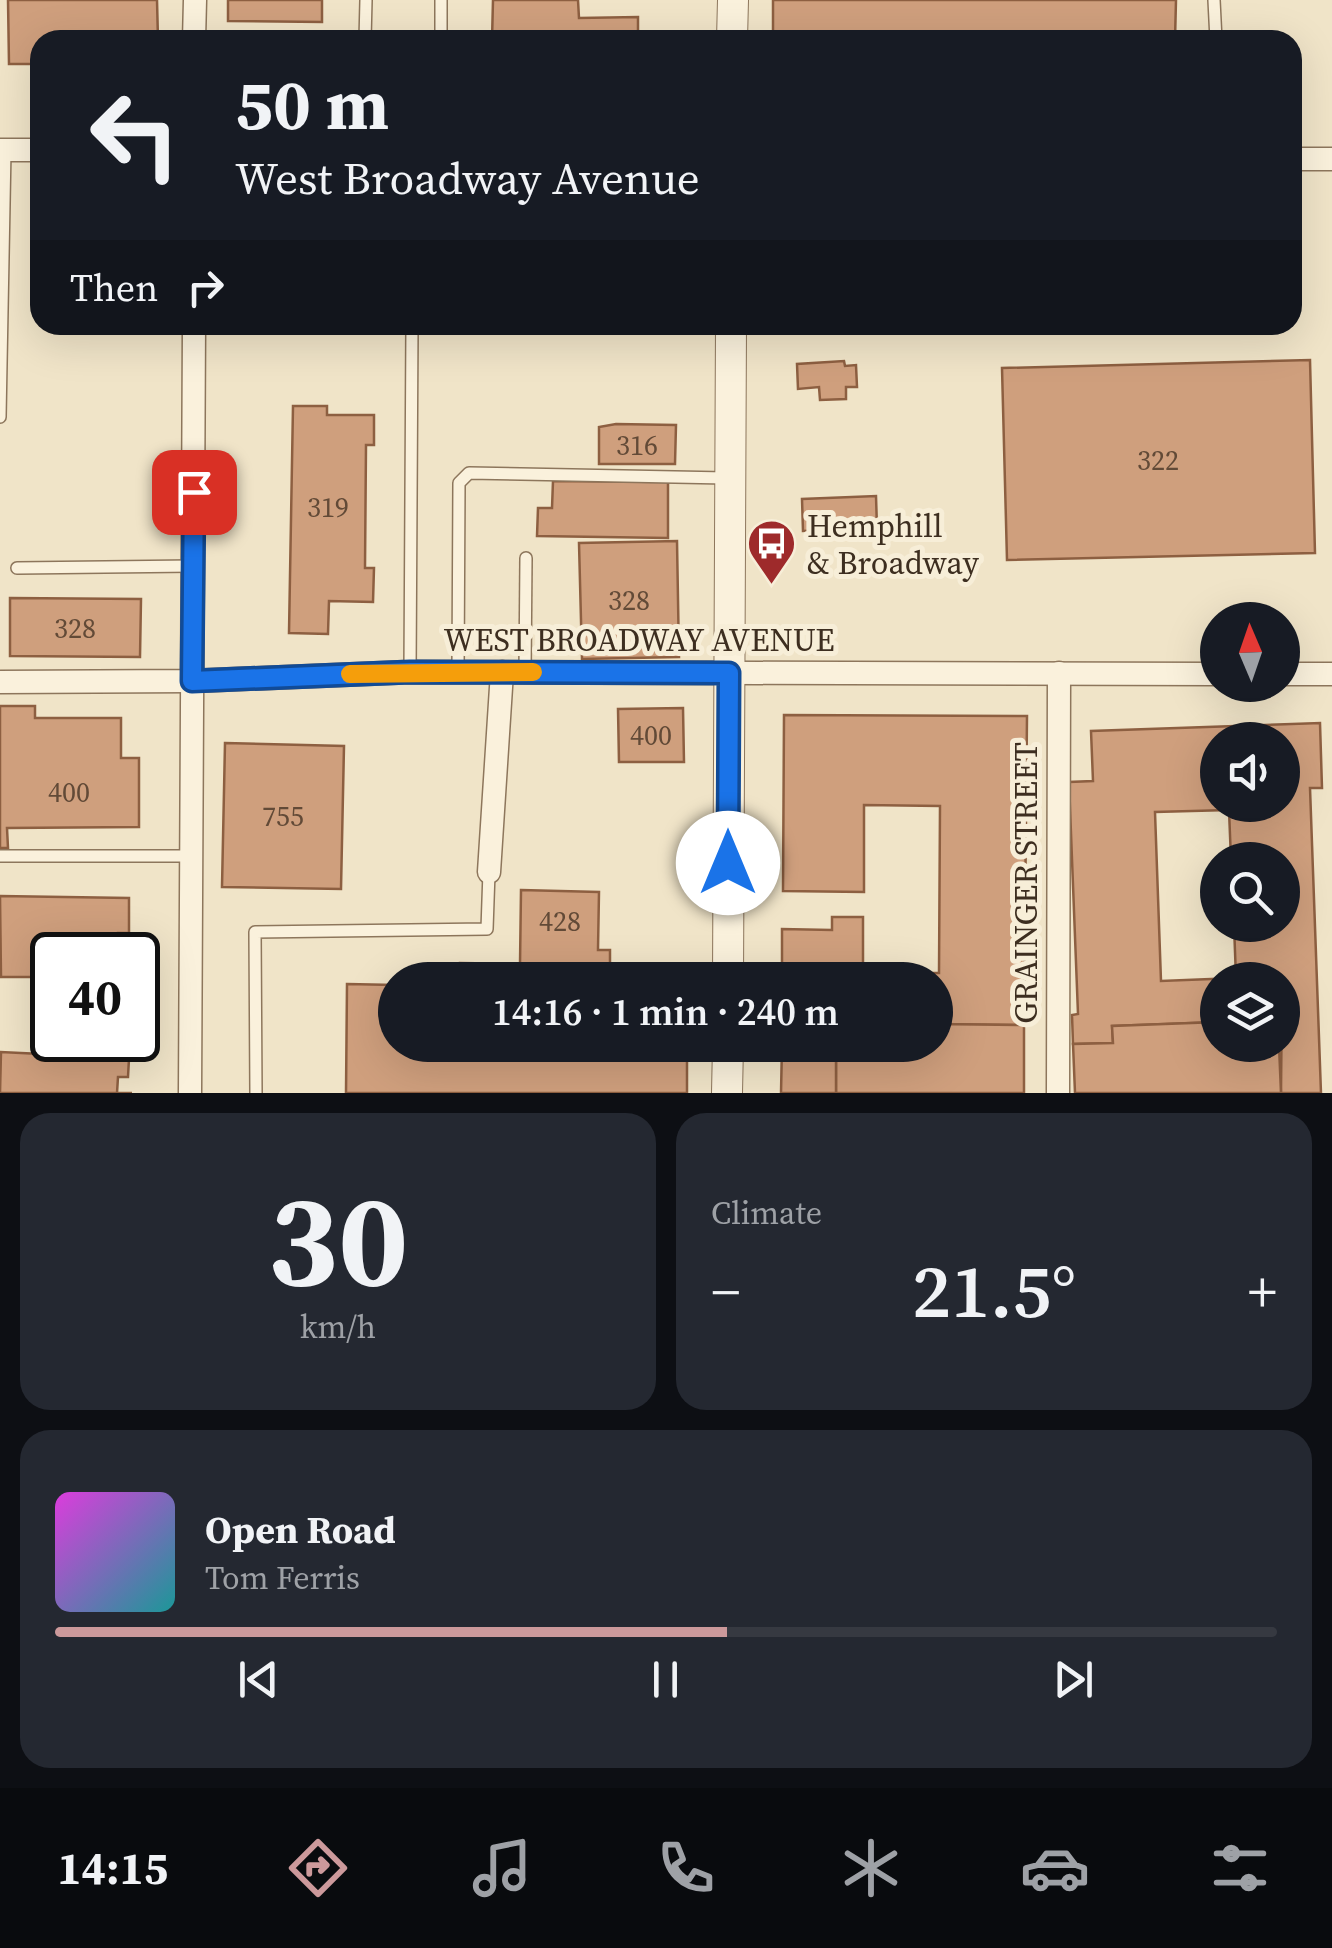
<!DOCTYPE html>
<html lang="en">
<head>
<meta charset="utf-8">
<style>
	body { margin:0; font-family:"Source Serif 4",serif; background:#242831; color:#f1f3f6; height:100vh; display:flex; flex-direction:column; font-size:38px; white-space:nowrap }
	* { box-sizing:border-box; margin:0 }
	p { font-size:32px; color:#9ea1a6 }
	.icon { flex:none; width:55px; height:55px; fill:none; stroke:currentColor; stroke-width:2; stroke-linecap:round; stroke-linejoin:round }
	.map { position:relative; height:1093px; overflow:hidden }
	.side { display:flex; flex-direction:column; gap:20px; padding:20px; background:#0d0f14; flex:1 }
	.side>* { flex:none }
	.hud { position:absolute; left:30px; top:30px; width:1272px; height:305px; border-radius:30px; box-shadow:0 10px 40px #0002; background:#171b24; color:#f1f3f6; overflow:hidden }
	.needle { width:65px; rotate:358deg }
	.controls { position:absolute; left:1200px; top:602px; display:grid; gap:20px }
	.controls a { display:grid; place-items:center; width:100px; height:100px; border-radius:50%; background:#171b24; box-shadow:0 10px 40px #0002; font-size:50px }
	.speed { position:absolute; left:30px; top:932px; display:flex; gap:20px; font-size:50px; font-weight:700; text-align:center }
	.speed>* { display:grid; place-content:center; width:130px; height:130px; border-radius:50%; background:#171b24; box-shadow:0 10px 40px #0002; line-height:1 }
	.speed .limit { border:5px solid #111; border-radius:15px; background:#fff; color:#111 }
	.pin { position:absolute; display:grid; place-items:center; width:85px; height:85px; color:#fff; margin:-42px; border-radius:20px; box-shadow:0 5px 15px #0006 }
	.me { position:absolute; width:110px; margin:-55px; rotate:0deg; stroke-linejoin:round; filter:drop-shadow(0 0 8px #0008) }
	.turn { display:flex; align-items:center; gap:35px; height:210px; padding:0 40px; font-size:45px }
	.turn .icon { width:130px; height:130px; stroke-width:2.5 }
	.turn b { display:block; font-size:70px; line-height:85px }
	.then { display:flex; align-items:center; height:95px; padding:0 40px; background:#0003; gap:20px; font-size:38px }
	.big { font-size:75px; font-weight:600; line-height:1.1 }
	.side .tile { flex:1; display:flex; flex-direction:column; justify-content:center; gap:15px; min-width:0; padding:0 35px; border-radius:30px; background:#242831 }
	.side .dial { align-items:center; gap:0 }
	.dial b { font-size:130px; line-height:1 }
	.song { display:flex; align-items:center; gap:30px }
	.cover { width:120px; height:120px; border-radius:15px; background:linear-gradient(135deg,hsl(300 70% 55%),hsl(180 70% 35%)) }
	.played { height:10px; border-radius:5px; background:linear-gradient(90deg,#cc999b 55%,#363941 55%) }
	.keys { display:flex; justify-content:space-around; direction:ltr }
	.heat { display:flex; justify-content:space-between; align-items:center; font-size:55px; direction:ltr }
	.side .tiles { flex:1; display:grid; gap:20px; grid-template-columns:1fr 1fr }
	.tile:last-child { grid-column:span 2 }
	.trip { position:absolute; left:378px; top:962px; width:575px; height:100px; border-radius:50px; background:#171b24; box-shadow:0 10px 40px #0002; font-weight:600; line-height:100px; text-align:center }
	.menu { display:flex; height:160px; justify-content:space-around; align-items:center; background:#090b0e; color:#9ea1a6 }
	.menu .icon { width:70px; height:70px }
	.menu .selected { color:#cc999b }
	.menu b { font-size:45px; color:#f1f3f6 }
	.map>svg:first-child { display:block }
</style>
</head>
<body>
<div class="map">
<svg width="1332" height="1093" viewBox="0 0 1332 1093">
	<rect width="100%" height="100%" fill="#f0e4c8"/>
	<!-- building -->
	<g fill="#cf9f7d" stroke="#8d5f41" stroke-width="2.5" fill-rule="evenodd">
		<polygon points="8,0 157,0 158,40 40,40 40,64 9,64"/>
		<polygon points="228,0 322,0 322,22 228,21"/>
		<polygon points="493,0 578,0 579,18 638,17 638,40 492,40"/>
		<polygon points="773,0 1176,0 1175,40 773,40"/>
		<polygon points="1310,360 1315,553 1007,560 1002,368"/>
		<polygon points="844,361 845,366 856,365 857,387 846,387 846,399 820,400 819,387 798,389 797,364"/>
		<polygon points="293,406 327,406 327,415 374,415 374,445 366,445 365,568 374,568 373,602 329,601 328,634 289,633"/>
		<polygon points="616,424 676,425 675,464 599,464 599,427"/>
		<polygon points="553,481 668,482 668,538 537,536 538,508 552,508"/>
		<polygon points="876,496 877,528 803,531 802,499"/>
		<polygon points="677,541 679,657 582,659 579,543"/>
		<polygon points="10,598 141,599 140,657 10,656"/>
		<polygon points="0,706 35,706 35,718 121,718 121,758 139,758 139,827 7,828 8,848 0,848"/>
		<polygon points="683,708 684,762 619,762 618,709"/>
		<polygon points="784,715 1027,716 1024,1025 935,1024 935,980 782,980 782,929 832,930 832,917 863,917 863,973 939,973 940,806 864,805 864,892 783,891"/>
		<path d="M1320 723 1322 788H1310L1321 1093H1281L1282 980H1218V1022L1112 1026 1113 1043 1073 1044 1072 1015 1078 1014 1069 782 1093 781 1091 731ZM1218 740H1282V805H1218ZM1229 810 1231 860H1282V925H1234L1236 978 1161 981 1155 812Z"/>
		<polygon points="225,743 344,746 341,889 222,887"/>
		<polygon points="521,890 599,892 598,950 610,950 610,963 681,965 681,980 460,980 460,963 520,964"/>
		<polygon points="0,896 129,898 129,933 118,933 118,941 129,941 129,949 126,955 52,955 52,963 40,963 40,977 1,977"/>
		<polygon points="347,984 395,985 395,1045 687,1045 687,1093 346,1093"/>
		<polygon points="51,989 52,989 52,1040 130,1040 128,1077 118,1077 117,1093 132,1093 0,1093 1,1052 41,1054 41,1060 58,1060 58,1041 50,1040"/>
		<polygon points="1218,1022 1218,1045 1279,1045 1281,1093 1075,1093 1073,1044 1113,1043 1112,1026"/>
		<polygon points="935,1024 1024,1025 1024,1093 836,1093 836,1045 935,1045"/>
		<polygon points="782,1045 836,1045 836,1093 781,1093"/>
	</g>
	<g fill="none" stroke-linecap="round" stroke-linejoin="round">
		<defs>
			<g id="service">
				<polyline points="1214,0 1216,40"/>
				<polyline points="365,40 366,0"/>
				<polyline points="441,40 441,0"/>
				<polyline points="0,417 5,150"/>
				<polyline points="17,568 193,566"/>
				<polyline points="410,672 412,325"/>
				<polyline points="458,672 459,483 469,473 726,478"/>
				<polyline points="525,672 526,558"/>
				<polyline points="0,856 191,856"/>
				<polyline points="256,1093 255,932 487,929 489,872"/>
			</g>
			<g id="minor">
				<polyline points="194,40 195,0"/>
				<polyline points="0,150 40,150"/>
				<polyline points="1292,159 1332,159"/>
				<polyline points="1282,674 1332,674"/>
				<polyline points="0,682 192,681 410,672 1218,674"/>
				<polyline points="489,872 502,672"/>
				<polyline points="190,1093 194,325"/>
				<polyline points="1058,1093 1059,673"/>
			</g>
			<g id="tertiary">
				<polyline points="732,40 733,0"/>
				<polyline points="728,980 731,325"/>
				<polyline points="727,1093 728,1045"/>
			</g>
		</defs>
		<!-- service casing -->
		<use href="#service" stroke="#8d765c" stroke-width="14"/>
		<!-- minor casing -->
		<use href="#minor" stroke="#8d765c" stroke-width="25"/>
		<!-- tertiary casing -->
		<use href="#tertiary" stroke="#8d765c" stroke-width="32"/>
		<!-- service -->
		<use href="#service" stroke="#faf1dc" stroke-width="11"/>
		<!-- minor -->
		<use href="#minor" stroke="#faf1dc" stroke-width="22"/>
		<!-- tertiary -->
		<use href="#tertiary" stroke="#faf1dc" stroke-width="30"/>
	</g>
	<g fill="none" stroke-linecap="round" stroke-linejoin="round">
		<defs>
			<polyline id="route" points="194,492 192,681 410,672 729,673 728,863"/>
		</defs>
		<!-- route casing -->
		<use href="#route" stroke="#114b97" stroke-width="25"/>
		<!-- route -->
		<use href="#route" stroke="#1a73e8" stroke-width="18"/>
		<!-- slow -->
		<polyline stroke="#f59e0b" stroke-width="18" points="350,674 533,672"/>
	</g>
	<!-- icons -->
	<defs>
		<symbol id="bus-pin" viewBox="-11 -11 22 30"><path d="M0 17L-7.5 6A9.5 9.5 0 1 1 7.5 6Z" fill="#9e2a2b" stroke="#f7eed8"/><path d="M-5-6H5V4H4V6H2V4H-2V6H-4V4H-5ZM-3.5-4V0h7V-4ZM-3.5 1.2v1.5H-2V1.2ZM2 1.2v1.5H3.5V1.2Z" fill="#fff"/></symbol>
	</defs>
	<g fill-rule="evenodd">
		<use href="#bus-pin" x="744" y="516" width="55" height="75"/>
	</g>
	<g text-anchor="middle" dominant-baseline="central" stroke-width="10" stroke-linejoin="round" paint-order="stroke">
		<!-- number labels -->
		<g font-size="28" fill="#624a37">
			<text x="637" y="445">316</text>
			<text x="1158" y="460">322</text>
			<text x="328" y="507">319</text>
			<text x="629" y="600">328</text>
			<text x="75" y="628">328</text>
			<text x="651" y="735">400</text>
			<text x="69" y="792">400</text>
			<text x="283" y="816">755</text>
			<text x="560" y="921">428</text>
		</g>
		<!-- poi labels -->
		<g font-size="32" fill="#3d2e20" stroke="#f7eed8" text-anchor="start">
			<text x="807" y="526">Hemphill<tspan x="807" dy="37">&amp; Broadway</tspan></text>
		</g>
		<!-- street labels -->
		<g font-size="32" fill="#3d2e20" stroke="#f7eed8">
			<text x="639" y="640">WEST BROADWAY AVENUE</text>
			<text transform="translate(1026 883) rotate(-90)">GRAINGER STREET</text>
		</g>
	</g>
</svg>
<div class="controls">
<a><svg class="needle" viewBox="-14 -14 28 28"><path d="M0-13l5 13h-10z" fill="#e53935"/><path d="M0 13l5-13h-10z" fill="#9ea1a6"/></svg></a>
<a><svg class="icon" aria-label="sound" viewBox="0 0 24 24"><path d="M4 9h4l5-4v14l-5-4H4zM17 9q2 3 0 6"/></svg></a>
<a><svg class="icon" aria-label="search" viewBox="0 0 24 24"><circle cx="10" cy="10" r="6"/><path d="M15 15l6 6"/></svg></a>
<a><svg class="icon" aria-label="layers" viewBox="0 0 24 24"><path d="M12 4l9 5-9 5-9-5zM3 14l9 5 9-5"/></svg></a>
</div>
<div class="speed"><div class="limit">40</div></div>
<div class="pin" style="left:194px;top:492px;background:#d93025"><svg class="icon" aria-label="arrive" viewBox="0 0 24 24"><path d="M6 21V4h12l-3 4 3 4H6"/></svg></div>
<svg class="me" style="left:728px;top:863px" viewBox="-20 -20 40 40"><circle r="19" fill="#fff"/><path d="M0-13L10 11 0 6-10 11z" fill="#1a73e8"/></svg>
<div class="trip">14:16 · 1 min · 240 m</div>
<div class="hud">
<div class="turn"><svg class="icon" aria-label="left" viewBox="0 0 24 24"><path d="M17 20v-9H6M10 6l-5 5 5 5"/></svg><div><b>50 m</b>West Broadway Avenue</div></div>
<div class="then">Then<svg class="icon" aria-label="right" viewBox="0 0 24 24"><path d="M7 20v-9h11M14 6l5 5-5 5"/></svg></div>
</div>
</div>
<section class="side">
<div class="tiles">
<div class="tile dial"><b>30</b><p>km/h</p></div>
<div class="tile"><p>Climate</p>
<div class="heat"><a>−</a><b class="big">21.5°</b><a>+</a></div>
</div>
<div class="tile">
<div class="song"><i class="cover"></i><div><b>Open Road</b><p>Tom Ferris</p></div></div>
<div class="played"></div>
<div class="keys"><svg class="icon" aria-label="previous" viewBox="0 0 24 24"><path d="M18 5L8 12l10 7zM5 5v14"/></svg><svg class="icon" aria-label="pause" viewBox="0 0 24 24"><path d="M8 5v14M16 5v14"/></svg><svg class="icon" aria-label="next" viewBox="0 0 24 24"><path d="M6 5l10 7-10 7zM19 5v14"/></svg></div>
</div>
</div>
</section>
<nav class="menu">
<b>14:15</b>
<svg class="icon selected" aria-label="directions" viewBox="0 0 24 24"><path d="M12 3l9 9-9 9-9-9zM9 14v-3h6M13 9l2 2-2 2"/></svg>
<svg class="icon" aria-label="music" viewBox="0 0 24 24"><path d="M9 18V5l10-2v13"/><circle cx="6" cy="18" r="3"/><circle cx="16" cy="16" r="3"/></svg>
<svg class="icon" aria-label="phone" viewBox="0 0 24 24"><path d="M5 4h4l2 5-3 2q2 4 5 5l2-3 5 2v4C11 20 4 13 5 4z"/></svg>
<svg class="icon" aria-label="climate" viewBox="0 0 24 24"><path d="M12 3v18M4 7l16 10M4 17L20 7"/></svg>
<svg class="icon" aria-label="car" viewBox="0 0 24 24"><path d="M5 17H2v-5l4-1 3-4h7l3 4 3 1v5h-3M9 17h6M6 11h13"/><circle cx="7" cy="17" r="2"/><circle cx="17" cy="17" r="2"/></svg>
<svg class="icon" aria-label="filters" viewBox="0 0 24 24"><path d="M4 7h16M4 17h16"/><circle cx="9" cy="7" r="2"/><circle cx="15" cy="17" r="2"/></svg>
</nav>
</body>
</html>
